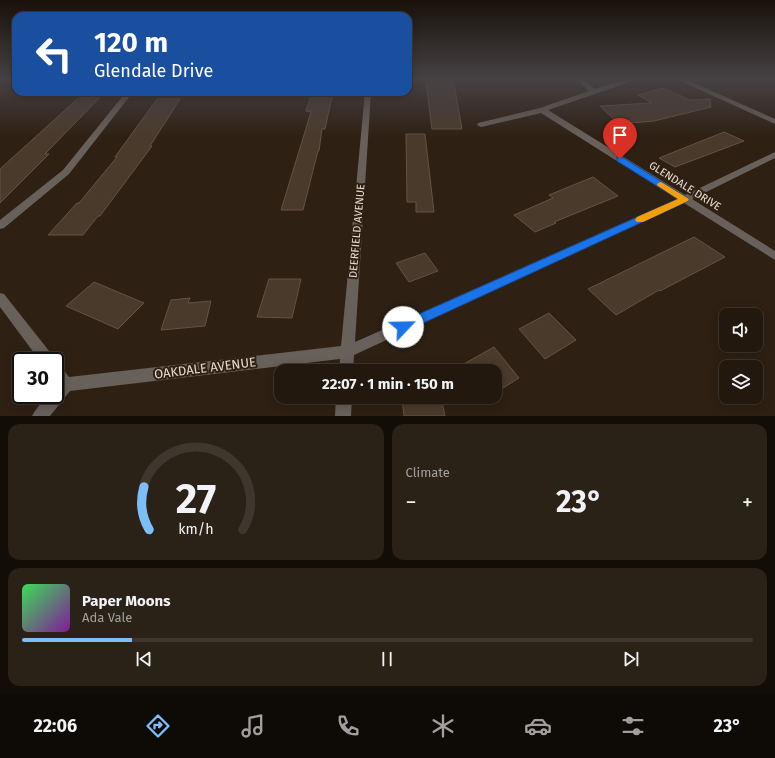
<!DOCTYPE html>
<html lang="en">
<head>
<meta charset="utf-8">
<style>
	body { margin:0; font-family:"Fira Sans",sans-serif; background:#2a2117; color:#f1f3f6; height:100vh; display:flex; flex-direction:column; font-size:15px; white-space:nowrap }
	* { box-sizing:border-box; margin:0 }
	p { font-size:13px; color:#a2a09e }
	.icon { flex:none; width:22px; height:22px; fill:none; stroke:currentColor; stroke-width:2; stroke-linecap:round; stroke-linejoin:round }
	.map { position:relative; height:416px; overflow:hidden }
	.details { display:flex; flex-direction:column; gap:8px; padding:8px; background:#130d08; flex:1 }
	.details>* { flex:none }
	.hud { position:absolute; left:12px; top:12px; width:400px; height:84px; border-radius:12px; box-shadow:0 2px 10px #0003,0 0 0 1px #3f372e; background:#1a4fa0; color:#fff; overflow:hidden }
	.buttons { position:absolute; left:719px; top:308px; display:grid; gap:8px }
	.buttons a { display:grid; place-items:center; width:44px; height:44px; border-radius:8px; background:#22180e; box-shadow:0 2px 10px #0003,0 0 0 1px #3f372e; font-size:20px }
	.speed { position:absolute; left:12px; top:352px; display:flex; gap:8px; font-size:20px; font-weight:700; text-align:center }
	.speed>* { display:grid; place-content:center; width:52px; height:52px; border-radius:50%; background:#22180e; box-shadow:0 2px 10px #0003,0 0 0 1px #3f372e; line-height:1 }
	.speed .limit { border:2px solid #111; border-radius:6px; background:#fff; color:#111 }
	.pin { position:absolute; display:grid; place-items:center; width:34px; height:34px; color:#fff; margin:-41px -17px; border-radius:50% 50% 50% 0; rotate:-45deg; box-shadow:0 0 4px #0007 }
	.pin .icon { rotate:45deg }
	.me { position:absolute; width:44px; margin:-22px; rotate:66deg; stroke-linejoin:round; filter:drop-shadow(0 0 3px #0008) }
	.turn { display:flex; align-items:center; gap:14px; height:84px; padding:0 16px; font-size:18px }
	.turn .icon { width:52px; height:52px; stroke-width:2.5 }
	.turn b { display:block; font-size:28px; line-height:34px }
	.big { font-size:30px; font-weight:700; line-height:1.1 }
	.details .widget { flex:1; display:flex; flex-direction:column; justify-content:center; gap:6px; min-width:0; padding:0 14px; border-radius:12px; background:#2a2117 }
	.details .dial { align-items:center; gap:0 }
	.dial svg { height:104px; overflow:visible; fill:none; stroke:#3f372e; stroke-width:7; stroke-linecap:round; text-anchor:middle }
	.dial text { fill:#f1f3f6; stroke:none }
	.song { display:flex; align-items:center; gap:12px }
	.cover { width:48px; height:48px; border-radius:6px; background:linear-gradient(135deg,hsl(130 70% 55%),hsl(290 70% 35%)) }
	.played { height:4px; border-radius:2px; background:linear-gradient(90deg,#7dbef9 15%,#3f372e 15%) }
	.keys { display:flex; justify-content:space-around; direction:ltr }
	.heat { display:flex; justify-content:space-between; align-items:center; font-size:22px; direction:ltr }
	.details .tiles { flex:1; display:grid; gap:8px; grid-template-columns:1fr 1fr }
	.widget:last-child { grid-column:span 2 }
	.trip { position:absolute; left:274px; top:364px; width:228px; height:40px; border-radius:12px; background:#22180e; box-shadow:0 2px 10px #0003,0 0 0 1px #3f372e; font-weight:700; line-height:40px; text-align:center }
	.dock { display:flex; height:64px; justify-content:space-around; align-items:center; background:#0e0a06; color:#a2a09e }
	.dock .icon { width:28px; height:28px }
	.dock .active { color:#7dbef9 }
	.dock b { font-size:18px; color:#f1f3f6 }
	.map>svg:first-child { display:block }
</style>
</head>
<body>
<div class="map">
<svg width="775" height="416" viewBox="0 0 775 416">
	<rect width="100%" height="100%" fill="#2e2013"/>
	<!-- building -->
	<g fill="#4a3a2c" stroke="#645344">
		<polygon points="426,83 451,83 452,85 454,84 462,129 432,129"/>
		<polygon points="663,88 690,100 710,99 711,107 654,121 619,124 600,106 652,103 638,95"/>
		<polygon points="85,92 105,92 45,154 49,154 0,203 0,169"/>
		<polygon points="312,92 333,92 325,129 322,129 319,151 318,151 303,210 281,210 311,112 306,111"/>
		<polygon points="157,99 180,99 150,146 152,146 100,216 98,216 83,235 48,235 77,203 79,203 117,157 115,157"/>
		<polygon points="724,132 744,141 675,167 659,158"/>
		<polygon points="406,134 425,134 434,212 416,212 416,202 407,202"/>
		<polygon points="593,177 618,196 554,222 556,223 535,232 514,215 553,198 549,195"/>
		<polygon points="694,237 725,257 660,291 659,290 616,315 588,289"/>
		<polygon points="425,253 438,271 409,282 396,263"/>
		<polygon points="269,279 301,279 292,318 257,317"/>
		<polygon points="94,282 144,303 118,329 66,306"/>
		<polygon points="190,298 188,303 211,301 205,326 161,330 171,300"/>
		<polygon points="549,313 576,340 545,359 519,329"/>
		<polygon points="494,347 519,378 495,393 495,371 454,371 453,370"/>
		<polygon points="428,397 441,397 445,416 404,416 402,399"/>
	</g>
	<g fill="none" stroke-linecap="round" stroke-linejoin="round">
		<!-- street -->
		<g fill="#68605a" fill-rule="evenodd">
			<polygon points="576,79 583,79 595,89 628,79 639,79 548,110 685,195 775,152 775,158 692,199 775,251 775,260 684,203 354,355 353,371 339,371 340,359 70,391 50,416 32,416 35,411 47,395 55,395 55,386 57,384 55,381 55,363 60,365 69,377 341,346 365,92 371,92 355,342 677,199 541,113 481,127 477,125 478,123 540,108 589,91"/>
			<polygon points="676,79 685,79 775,119 775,124"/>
			<polygon points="126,92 133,92 69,174 4,228 0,229 0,220 63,170"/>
			<polygon points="0,293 4,294 53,356 55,361 40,361 0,307"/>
			<polygon points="336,397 352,397 351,416 335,416"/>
		</g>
	</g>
	<!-- sky -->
	<linearGradient id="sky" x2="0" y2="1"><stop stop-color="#19120a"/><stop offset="0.57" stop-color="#464244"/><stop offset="1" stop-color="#464244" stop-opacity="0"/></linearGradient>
	<rect width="775" height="138" fill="url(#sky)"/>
	<!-- route -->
	<polygon fill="#1a73e8" stroke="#114b97" points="617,157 622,157 689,199 688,201 408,330 403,332 399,330 397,327 399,323 678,199 617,161"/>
	<!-- slow -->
	<polygon fill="#f59e0b" points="661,182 689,199 688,201 643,222 637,222 635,220 637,217 678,199 658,186 657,185 658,183"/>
	<g text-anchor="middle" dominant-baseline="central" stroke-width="4" stroke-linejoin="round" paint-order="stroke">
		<!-- street labels -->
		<g font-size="11" fill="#e6dbd3" stroke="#2e2013">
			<text transform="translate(685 186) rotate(32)">GLENDALE DRIVE</text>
			<text transform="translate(357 231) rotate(-85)">DEERFIELD AVENUE</text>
		</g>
		<!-- near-street labels -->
		<g font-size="13" fill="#e6dbd3" stroke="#2e2013">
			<text transform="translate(205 368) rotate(-7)">OAKDALE AVENUE</text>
		</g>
	</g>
</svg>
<div class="buttons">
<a><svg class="icon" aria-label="sound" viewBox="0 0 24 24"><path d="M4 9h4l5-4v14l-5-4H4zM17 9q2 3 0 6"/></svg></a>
<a><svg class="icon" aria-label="layers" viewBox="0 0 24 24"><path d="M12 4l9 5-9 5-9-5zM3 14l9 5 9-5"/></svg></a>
</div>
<div class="speed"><div class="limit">30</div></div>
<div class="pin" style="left:620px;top:159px;background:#d93025"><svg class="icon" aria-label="arrive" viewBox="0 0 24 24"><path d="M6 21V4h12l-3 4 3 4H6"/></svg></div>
<svg class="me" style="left:403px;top:327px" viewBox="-20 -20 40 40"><circle r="19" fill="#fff"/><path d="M0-13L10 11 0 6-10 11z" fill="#1a73e8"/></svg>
<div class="trip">22:07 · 1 min · 150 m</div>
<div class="hud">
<div class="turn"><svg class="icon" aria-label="left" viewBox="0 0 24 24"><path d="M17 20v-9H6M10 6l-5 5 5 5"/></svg><div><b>120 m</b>Glendale Drive</div></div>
</div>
</div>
<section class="details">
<div class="tiles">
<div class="widget dial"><svg viewBox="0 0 100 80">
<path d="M14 69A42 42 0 1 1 86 69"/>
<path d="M14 69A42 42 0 0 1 10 36" stroke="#7dbef9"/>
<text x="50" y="56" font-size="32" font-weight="700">27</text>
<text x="50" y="72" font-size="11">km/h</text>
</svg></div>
<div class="widget"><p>Climate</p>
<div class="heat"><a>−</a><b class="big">23°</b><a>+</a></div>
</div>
<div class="widget">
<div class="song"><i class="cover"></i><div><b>Paper Moons</b><p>Ada Vale</p></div></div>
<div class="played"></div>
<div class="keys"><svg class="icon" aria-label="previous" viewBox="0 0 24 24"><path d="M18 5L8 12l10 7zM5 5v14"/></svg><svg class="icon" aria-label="pause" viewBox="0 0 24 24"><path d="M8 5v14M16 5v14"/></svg><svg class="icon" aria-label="next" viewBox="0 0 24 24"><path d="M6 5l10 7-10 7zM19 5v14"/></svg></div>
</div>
</div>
</section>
<nav class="dock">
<b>22:06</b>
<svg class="icon active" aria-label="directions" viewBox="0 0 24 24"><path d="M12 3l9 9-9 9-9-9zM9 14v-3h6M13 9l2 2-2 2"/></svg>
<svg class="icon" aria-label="music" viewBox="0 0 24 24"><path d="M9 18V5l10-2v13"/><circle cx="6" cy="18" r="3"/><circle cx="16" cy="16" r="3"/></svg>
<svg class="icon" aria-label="phone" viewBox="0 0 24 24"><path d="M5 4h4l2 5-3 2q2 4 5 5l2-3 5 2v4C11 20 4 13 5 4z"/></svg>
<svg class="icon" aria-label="climate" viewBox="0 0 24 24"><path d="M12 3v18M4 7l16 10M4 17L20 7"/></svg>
<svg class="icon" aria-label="car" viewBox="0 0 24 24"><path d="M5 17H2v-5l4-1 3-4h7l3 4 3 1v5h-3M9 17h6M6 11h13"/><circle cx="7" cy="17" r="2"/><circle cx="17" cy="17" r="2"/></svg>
<svg class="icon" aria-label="filters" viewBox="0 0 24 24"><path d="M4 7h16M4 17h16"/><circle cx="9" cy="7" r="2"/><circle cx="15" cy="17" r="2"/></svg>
<b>23°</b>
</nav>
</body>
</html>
